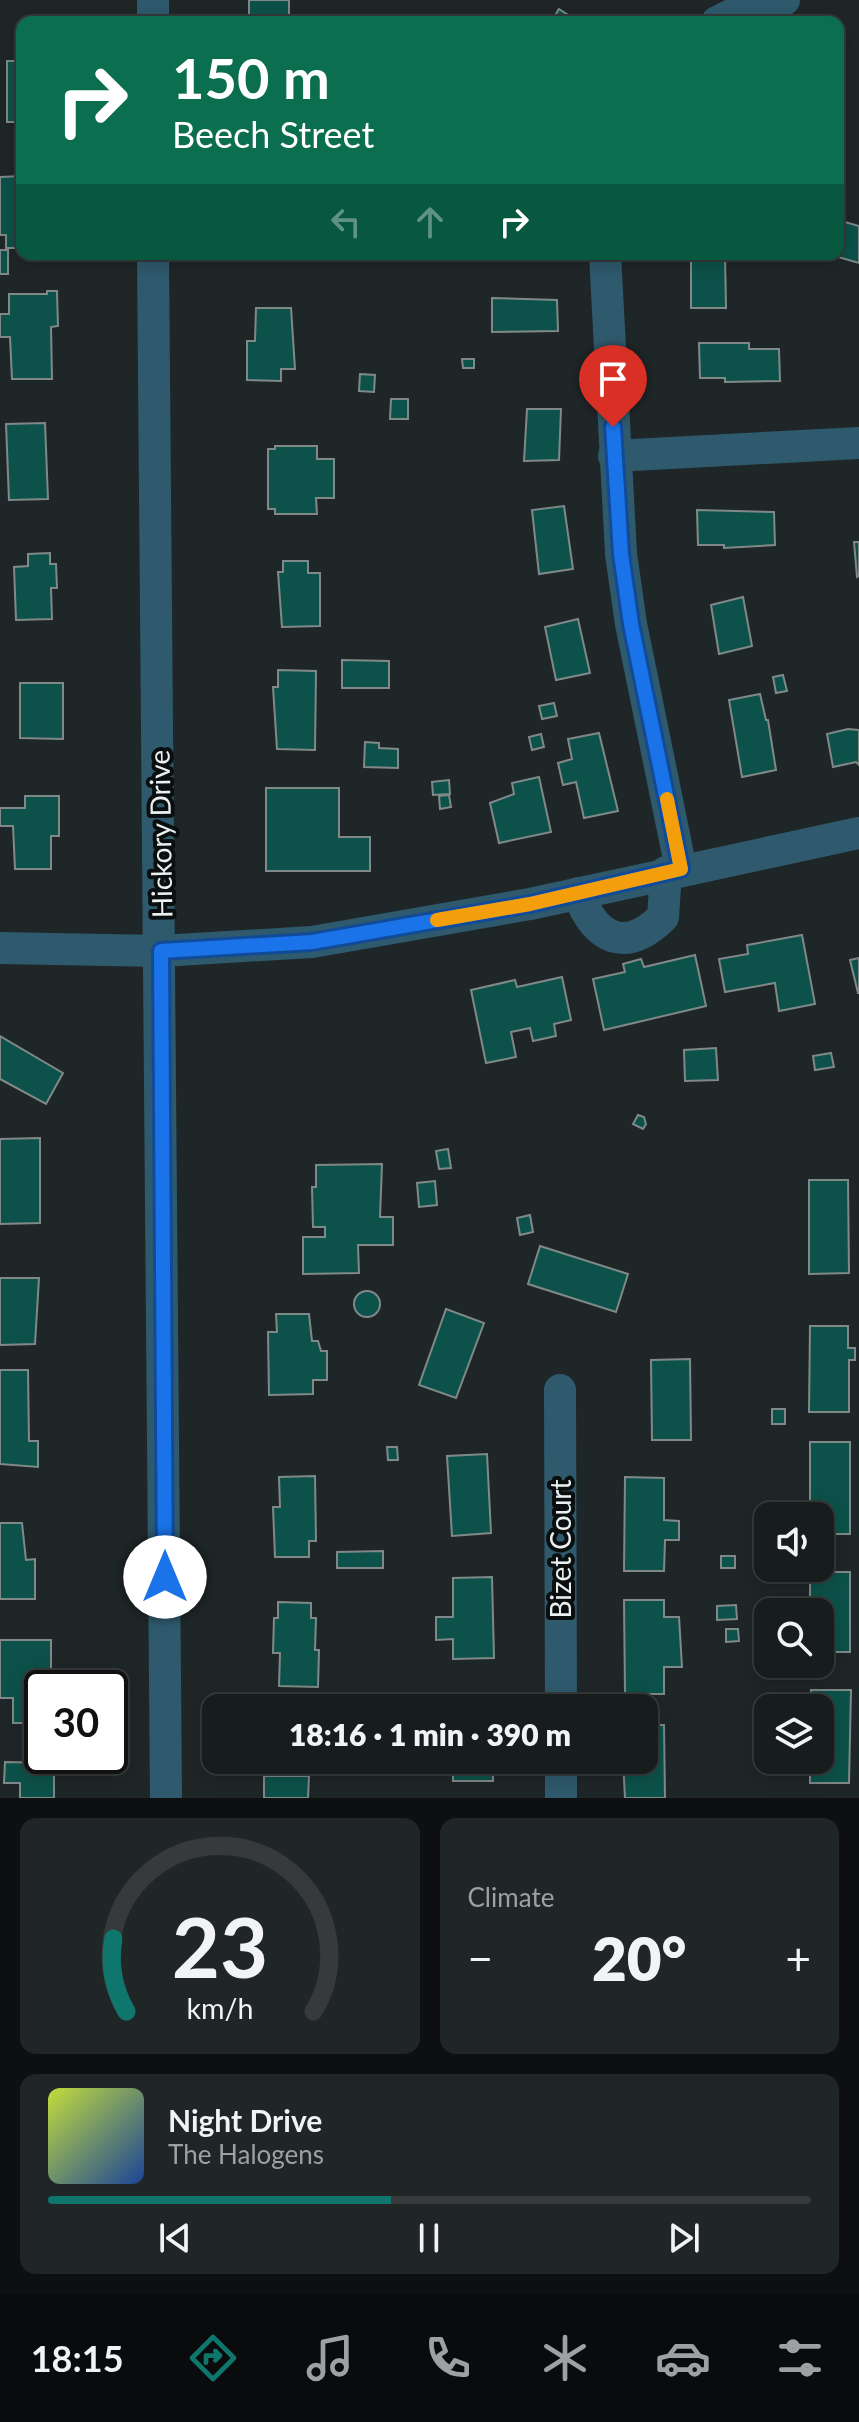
<!DOCTYPE html>
<html lang="en">
<head>
<meta charset="utf-8">
<style>
	body { margin:0; font-family:Lato,sans-serif; background:#202526; color:#f1f3f6; height:100vh; display:flex; flex-direction:column; font-size:30px; white-space:nowrap }
	* { box-sizing:border-box; margin:0 }
	p { font-size:26px; color:#9ea1a4 }
	.icon { flex:none; width:44px; height:44px; fill:none; stroke:currentColor; stroke-width:2; stroke-linecap:round; stroke-linejoin:round }
	.map { position:relative; height:1798px; overflow:hidden }
	.details { display:flex; flex-direction:column; gap:20px; padding:20px; background:#0d0f10; flex:1 }
	.details>* { flex:none }
	.banner { position:absolute; left:16px; top:16px; width:828px; height:244px; border-radius:16px; box-shadow:0 4px 20px #0003,0 0 0 2px #363a3b; background:#0b6e4f; color:#fff; overflow:hidden }
	.buttons { position:absolute; left:754px; top:1502px; display:grid; gap:16px }
	.buttons a { display:grid; place-items:center; width:80px; height:80px; border-radius:16px; background:#171c1d; box-shadow:0 4px 20px #0003,0 0 0 2px #363a3b; font-size:40px }
	.speed { position:absolute; left:24px; top:1670px; display:flex; gap:16px; font-size:40px; font-weight:700; text-align:center }
	.speed>* { display:grid; place-content:center; width:104px; height:104px; border-radius:50%; background:#171c1d; box-shadow:0 4px 20px #0003,0 0 0 2px #363a3b; line-height:1 }
	.speed .limit { border:4px solid #111; border-radius:12px; background:#fff; color:#111 }
	.pin { position:absolute; display:grid; place-items:center; width:68px; height:68px; color:#fff; margin:-82px -34px; border-radius:50% 50% 50% 0; rotate:-45deg; box-shadow:0 0 8px #0007 }
	.pin .icon { rotate:45deg }
	.me { position:absolute; width:88px; margin:-44px; rotate:0deg; stroke-linejoin:round; filter:drop-shadow(0 0 6px #0008) }
	.turn { display:flex; align-items:center; gap:28px; height:168px; padding:0 24px; font-size:36px }
	.turn .icon { width:104px; height:104px; stroke-width:2.5 }
	.turn b { display:block; font-size:56px; line-height:68px }
	.lanes { display:flex; align-items:center; height:76px; padding:0 24px; background:#0003; justify-content:center; gap:40px; direction:ltr }
	.lanes .off { opacity:.35 }
	.big { font-size:60px; font-weight:800; line-height:1.1 }
	.details .widget { flex:1; display:flex; flex-direction:column; justify-content:center; gap:12px; min-width:0; padding:0 28px; border-radius:16px; background:#202526 }
	.details .dial { align-items:center; gap:0 }
	.dial svg { height:208px; overflow:visible; fill:none; stroke:#363a3b; stroke-width:7; stroke-linecap:round; text-anchor:middle }
	.dial text { fill:#f1f3f6; stroke:none }
	.song { display:flex; align-items:center; gap:24px }
	.cover { width:96px; height:96px; border-radius:12px; background:linear-gradient(135deg,hsl(70 70% 55%),hsl(220 70% 35%)) }
	.played { height:8px; border-radius:4px; background:linear-gradient(90deg,#0f766e 45%,#363a3b 45%) }
	.keys { display:flex; justify-content:space-around; direction:ltr }
	.heat { display:flex; justify-content:space-between; align-items:center; font-size:44px; direction:ltr }
	.details .tiles { flex:1; display:grid; gap:20px; grid-template-columns:1fr 1fr }
	.widget:last-child { grid-column:span 2 }
	.trip { position:absolute; left:202px; top:1694px; width:456px; height:80px; border-radius:16px; background:#171c1d; box-shadow:0 4px 20px #0003,0 0 0 2px #363a3b; font-weight:800; line-height:80px; text-align:center }
	.tab-bar { display:flex; height:128px; justify-content:space-around; align-items:center; background:#090b0c; color:#9ea1a4 }
	.tab-bar .icon { width:56px; height:56px }
	.tab-bar .active { color:#0f766e }
	.tab-bar b { font-size:36px; color:#f1f3f6 }
	.map>svg:first-child { display:block }
</style>
</head>
<body>
<div class="map">
<svg width="859" height="1798" viewBox="0 0 859 1798">
	<rect width="100%" height="100%" fill="#1f2627"/>
	<!-- building -->
	<g fill="#0c524a" stroke="#818988" stroke-width="2">
		<rect x="249" y="0" width="40" height="17"/>
		<polygon points="559,9 579,22 551,22"/>
		<rect x="7" y="61" width="15" height="61"/>
		<polygon points="22,176 22,248 6,248 6,235 0,235 0,177"/>
		<polygon points="838,220 859,226 859,263 838,257"/>
		<rect x="0" y="250" width="8" height="24"/>
		<polygon points="691,254 725,254 726,308 691,308"/>
		<polygon points="47,291 57,291 58,326 51,327 52,379 12,379 10,337 0,337 0,314 9,314 9,294 47,294"/>
		<polygon points="492,298 557,300 558,331 492,332"/>
		<polygon points="256,308 291,308 295,369 281,369 281,381 247,380 247,341 255,341"/>
		<polygon points="699,343 749,343 749,349 779,349 780,381 725,382 725,378 700,378"/>
		<polygon points="462,359 474,359 474,368 463,368"/>
		<polygon points="360,374 375,375 374,392 359,391"/>
		<polygon points="391,399 408,399 408,419 390,419"/>
		<polygon points="527,409 561,409 559,460 524,461"/>
		<polygon points="45,423 48,499 9,500 6,424"/>
		<polygon points="275,446 317,446 317,459 334,459 334,498 316,498 317,514 275,514 275,509 268,509 268,449 275,449"/>
		<polygon points="564,506 573,569 539,574 532,510"/>
		<polygon points="697,510 774,512 775,545 724,548 724,545 698,545"/>
		<polygon points="854,542 859,542 859,576 857,577"/>
		<polygon points="50,553 50,564 56,564 57,588 51,588 52,619 16,620 14,567 28,566 28,554"/>
		<polygon points="283,561 308,561 308,573 320,573 320,626 282,627 278,572 283,572"/>
		<polygon points="743,597 752,646 719,654 711,605"/>
		<polygon points="578,619 590,673 556,680 545,627"/>
		<polygon points="342,660 389,661 389,688 342,688"/>
		<polygon points="278,670 316,671 315,750 277,749 273,687 278,687"/>
		<polygon points="783,675 787,691 776,693 773,677"/>
		<polygon points="20,683 63,683 63,739 20,738"/>
		<polygon points="760,694 766,720 768,720 776,770 742,777 729,700"/>
		<polygon points="554,703 557,716 542,719 539,706"/>
		<polygon points="848,729 859,730 859,765 856,762 833,767 827,734"/>
		<polygon points="599,733 618,811 584,818 576,782 563,785 558,763 572,759 568,739"/>
		<polygon points="541,734 544,747 532,750 529,737"/>
		<polygon points="365,742 379,743 379,748 398,749 398,768 364,767"/>
		<polygon points="539,777 551,832 499,843 490,803 514,794 512,783"/>
		<polygon points="449,780 450,794 433,795 432,782"/>
		<polygon points="266,788 339,788 339,837 370,837 370,871 266,871"/>
		<polygon points="449,795 451,807 440,809 439,796"/>
		<polygon points="25,796 59,796 59,836 51,836 51,869 15,869 13,826 0,826 0,808 25,808"/>
		<polygon points="802,935 815,1004 779,1011 775,983 725,992 719,959 748,954 747,945"/>
		<polygon points="695,955 706,1006 604,1030 593,979 625,972 623,964 641,959 644,967"/>
		<polygon points="859,958 859,993 858,993 850,960"/>
		<polygon points="562,977 571,1020 554,1024 556,1036 533,1041 530,1028 511,1032 516,1057 486,1063 471,990 515,980 517,987"/>
		<polygon points="0,1036 63,1073 46,1104 0,1079"/>
		<polygon points="716,1048 718,1080 685,1081 684,1050"/>
		<polygon points="831,1053 834,1067 815,1070 813,1056"/>
		<polygon points="638,1115 644,1117 646,1124 643,1129 633,1124"/>
		<polygon points="40,1138 40,1223 0,1224 0,1139"/>
		<polygon points="448,1149 451,1168 439,1169 436,1151"/>
		<polygon points="382,1164 380,1217 393,1217 393,1245 358,1245 359,1273 303,1274 303,1237 325,1237 325,1227 313,1227 312,1187 316,1187 316,1165"/>
		<polygon points="809,1180 848,1180 849,1273 809,1274"/>
		<polygon points="435,1181 437,1205 419,1207 417,1183"/>
		<polygon points="530,1215 533,1232 520,1235 517,1218"/>
		<polygon points="540,1246 628,1274 616,1312 528,1284"/>
		<polygon points="0,1278 39,1278 35,1344 0,1345"/>
		<circle cx="367" cy="1304" r="13"/>
		<polygon points="446,1309 484,1323 456,1398 419,1385"/>
		<polygon points="276,1314 309,1314 312,1341 318,1341 321,1351 327,1351 327,1380 313,1380 313,1394 269,1395 268,1332 277,1332"/>
		<polygon points="810,1326 848,1326 848,1348 855,1348 855,1360 849,1360 849,1412 809,1412"/>
		<polygon points="690,1359 691,1440 652,1440 651,1360"/>
		<polygon points="0,1370 28,1370 29,1441 38,1441 38,1467 0,1464"/>
		<rect x="772" y="1409" width="13" height="15"/>
		<polygon points="810,1442 850,1442 850,1534 820,1534 820,1516 810,1516"/>
		<polygon points="387,1447 397,1447 398,1460 388,1460"/>
		<polygon points="487,1454 491,1533 452,1536 447,1456"/>
		<polygon points="315,1476 316,1541 309,1541 309,1557 275,1557 273,1507 280,1507 279,1477"/>
		<polygon points="625,1477 664,1478 664,1520 679,1521 679,1540 665,1540 664,1571 624,1571"/>
		<polygon points="0,1523 22,1523 26,1560 35,1559 35,1599 0,1599"/>
		<polygon points="383,1551 383,1568 337,1568 337,1552"/>
		<rect x="721" y="1556" width="14" height="12"/>
		<polygon points="810,1572 850,1572 850,1652 820,1652 820,1612 810,1612"/>
		<polygon points="492,1577 494,1658 453,1659 453,1639 436,1640 436,1617 453,1617 453,1578"/>
		<polygon points="624,1600 664,1600 664,1617 679,1617 682,1667 664,1667 664,1694 625,1694"/>
		<polygon points="278,1602 311,1603 311,1618 316,1618 315,1650 319,1650 318,1687 279,1686 280,1653 273,1653 274,1618 278,1618"/>
		<polygon points="736,1605 737,1619 717,1620 717,1606"/>
		<polygon points="726,1629 738,1629 739,1641 726,1642"/>
		<polygon points="0,1640 51,1640 51,1688 42,1688 42,1723 13,1723 13,1698 0,1698"/>
		<polygon points="811,1690 851,1690 849,1783 810,1783 810,1760 820,1760 820,1708 810,1708"/>
		<rect x="453" y="1702" width="40" height="6"/>
		<polygon points="644,1725 664,1725 665,1798 625,1798 623,1760 644,1760"/>
		<rect x="453" y="1760" width="40" height="21"/>
		<polygon points="5,1762 54,1763 54,1798 20,1798 20,1783 4,1783"/>
		<polygon points="264,1776 309,1776 308,1798 264,1798"/>
	</g>
	<g fill="none" stroke-linecap="round" stroke-linejoin="round">
		<!-- minor -->
		<g stroke="#2f5a6d" stroke-width="32">
			<polyline points="153,22 153,0"/>
			<polyline points="717,22 743,9 784,0"/>
			<polyline points="153,254 166,1798"/>
			<polyline points="605,254 621,554 631,624 681,869"/>
			<polyline points="614,456 859,443"/>
			<path d="M578 893C595 938 624 955 663 917L666 872"/>
			<polyline points="0,948 161,951 312,942 530,904 859,833"/>
			<polyline points="560,1390 561,1708"/>
			<polyline points="561,1760 561,1798"/>
		</g>
	</g>
	<g fill="none" stroke-linecap="round" stroke-linejoin="round">
		<defs>
			<polyline id="route" points="165,1577 161,951 312,942 530,904 681,869 631,624 621,554 613,427"/>
		</defs>
		<!-- route casing -->
		<use href="#route" stroke="#114b97" stroke-width="20"/>
		<!-- route -->
		<use href="#route" stroke="#1a73e8" stroke-width="14"/>
		<!-- slow -->
		<polyline stroke="#f59e0b" stroke-width="14" points="437,920 530,904 681,869 667,799"/>
	</g>
	<g text-anchor="middle" dominant-baseline="central" stroke-width="8" stroke-linejoin="round" paint-order="stroke">
		<!-- street labels -->
		<g font-size="28" fill="#eaeff0" stroke="#0b0e0f">
			<text transform="translate(160 834) rotate(-91)">Hickory Drive</text>
			<text transform="translate(560 1549) rotate(-90)">Bizet Court</text>
		</g>
	</g>
</svg>
<div class="buttons">
<a><svg class="icon" aria-label="sound" viewBox="0 0 24 24"><path d="M4 9h4l5-4v14l-5-4H4zM17 9q2 3 0 6"/></svg></a>
<a><svg class="icon" aria-label="search" viewBox="0 0 24 24"><circle cx="10" cy="10" r="6"/><path d="M15 15l6 6"/></svg></a>
<a><svg class="icon" aria-label="layers" viewBox="0 0 24 24"><path d="M12 4l9 5-9 5-9-5zM3 14l9 5 9-5"/></svg></a>
</div>
<div class="speed"><div class="limit">30</div></div>
<div class="pin" style="left:613px;top:427px;background:#d93025"><svg class="icon" aria-label="arrive" viewBox="0 0 24 24"><path d="M6 21V4h12l-3 4 3 4H6"/></svg></div>
<svg class="me" style="left:165px;top:1577px" viewBox="-20 -20 40 40"><circle r="19" fill="#fff"/><path d="M0-13L10 11 0 6-10 11z" fill="#1a73e8"/></svg>
<div class="trip">18:16 · 1 min · 390 m</div>
<div class="banner">
<div class="turn"><svg class="icon" aria-label="right" viewBox="0 0 24 24"><path d="M7 20v-9h11M14 6l5 5-5 5"/></svg><div><b>150 m</b>Beech Street</div></div>
<div class="lanes"><svg class="icon off" aria-label="left" viewBox="0 0 24 24"><path d="M17 20v-9H6M10 6l-5 5 5 5"/></svg><svg class="icon off" aria-label="ahead" viewBox="0 0 24 24"><path d="M12 20V5M6 11l6-6 6 6"/></svg><svg class="icon" aria-label="right" viewBox="0 0 24 24"><path d="M7 20v-9h11M14 6l5 5-5 5"/></svg></div>
</div>
</div>
<section class="details">
<div class="tiles">
<div class="widget dial"><svg viewBox="0 0 100 80">
<path d="M14 69A42 42 0 1 1 86 69"/>
<path d="M14 69A42 42 0 0 1 9 41" stroke="#0f766e"/>
<text x="50" y="56" font-size="32" font-weight="700">23</text>
<text x="50" y="72" font-size="11">km/h</text>
</svg></div>
<div class="widget"><p>Climate</p>
<div class="heat"><a>−</a><b class="big">20°</b><a>+</a></div>
</div>
<div class="widget">
<div class="song"><i class="cover"></i><div><b>Night Drive</b><p>The Halogens</p></div></div>
<div class="played"></div>
<div class="keys"><svg class="icon" aria-label="previous" viewBox="0 0 24 24"><path d="M18 5L8 12l10 7zM5 5v14"/></svg><svg class="icon" aria-label="pause" viewBox="0 0 24 24"><path d="M8 5v14M16 5v14"/></svg><svg class="icon" aria-label="next" viewBox="0 0 24 24"><path d="M6 5l10 7-10 7zM19 5v14"/></svg></div>
</div>
</div>
</section>
<nav class="tab-bar">
<b>18:15</b>
<svg class="icon active" aria-label="directions" viewBox="0 0 24 24"><path d="M12 3l9 9-9 9-9-9zM9 14v-3h6M13 9l2 2-2 2"/></svg>
<svg class="icon" aria-label="music" viewBox="0 0 24 24"><path d="M9 18V5l10-2v13"/><circle cx="6" cy="18" r="3"/><circle cx="16" cy="16" r="3"/></svg>
<svg class="icon" aria-label="phone" viewBox="0 0 24 24"><path d="M5 4h4l2 5-3 2q2 4 5 5l2-3 5 2v4C11 20 4 13 5 4z"/></svg>
<svg class="icon" aria-label="climate" viewBox="0 0 24 24"><path d="M12 3v18M4 7l16 10M4 17L20 7"/></svg>
<svg class="icon" aria-label="car" viewBox="0 0 24 24"><path d="M5 17H2v-5l4-1 3-4h7l3 4 3 1v5h-3M9 17h6M6 11h13"/><circle cx="7" cy="17" r="2"/><circle cx="17" cy="17" r="2"/></svg>
<svg class="icon" aria-label="filters" viewBox="0 0 24 24"><path d="M4 7h16M4 17h16"/><circle cx="9" cy="7" r="2"/><circle cx="15" cy="17" r="2"/></svg>
</nav>
</body>
</html>
